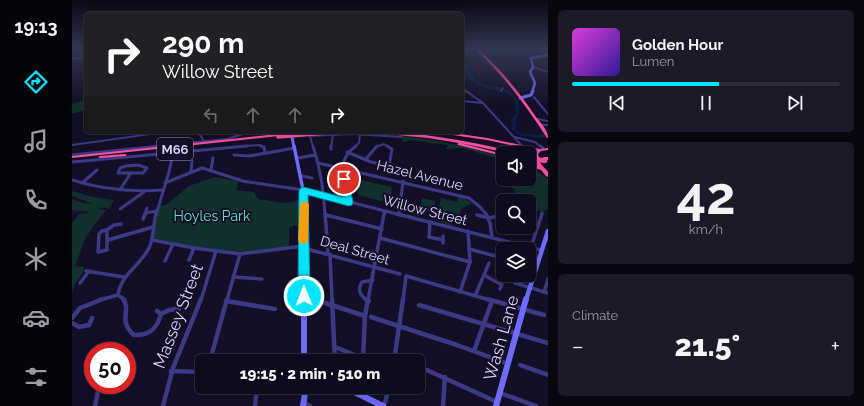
<!DOCTYPE html>
<html lang="en">
<head>
<meta charset="utf-8">
<style>
	body { margin:0; font-family:Raleway,sans-serif; background:#1c1929; color:#f1f3f6; height:100vh; display:flex; flex-direction:column; font-size:15px; white-space:nowrap }
	* { box-sizing:border-box; margin:0 }
	p { font-size:13px; color:#9b9ba3 }
	.icon { flex:none; width:22px; height:22px; fill:none; stroke:currentColor; stroke-width:2; stroke-linecap:round; stroke-linejoin:round }
	.map { position:relative; flex:1; overflow:hidden }
	.details { display:flex; flex-direction:column; gap:10px; padding:10px; background:#08060f; width:316px }
	.details>* { flex:none }
	.guide { position:absolute; left:12px; top:12px; width:380px; height:122px; border-radius:6px; box-shadow:0 4px 16px #0002,0 0 0 1px #2e2b3b; background:#202124; color:#fff; overflow:hidden }
	.controls { position:absolute; left:424px; top:146px; display:grid; gap:8px }
	.controls a { display:grid; place-items:center; width:40px; height:40px; border-radius:6px; background:#0e0b1c; box-shadow:0 4px 16px #0002,0 0 0 1px #2e2b3b; font-size:20px }
	.speed { position:absolute; left:12px; top:342px; display:flex; gap:8px; font-size:20px; font-weight:700; text-align:center }
	.speed>* { display:grid; place-content:center; width:52px; height:52px; border-radius:50%; background:#0e0b1c; box-shadow:0 4px 16px #0002,0 0 0 1px #2e2b3b; line-height:1 }
	.speed .limit { border:6px solid #d22; background:#fff; color:#111 }
	.pin { position:absolute; display:grid; place-items:center; width:34px; height:34px; color:#fff; margin:-17px; border:2px solid #fff; border-radius:50%; box-shadow:0 1px 4px #0007 }
	.me { position:absolute; width:44px; margin:-22px; rotate:359deg; stroke-linejoin:round; filter:drop-shadow(0 0 3px #0008) }
	.turn { display:flex; align-items:center; gap:14px; height:84px; padding:0 12px; font-size:18px }
	.turn .icon { width:52px; height:52px; stroke-width:2.5 }
	.turn b { display:block; font-size:28px; line-height:34px }
	.lanes { display:flex; align-items:center; height:38px; padding:0 12px; background:#0003; justify-content:center; gap:20px; direction:ltr }
	.lanes .off { opacity:.35 }
	.big { font-size:30px; font-weight:800; line-height:1.1 }
	.details .card { flex:1; display:flex; flex-direction:column; justify-content:center; gap:6px; min-width:0; padding:0 14px; border-radius:6px; background:#1c1929 }
	.details .dial { align-items:center; gap:0 }
	.dial b { font-size:52px; line-height:1 }
	.song { display:flex; align-items:center; gap:12px }
	.cover { width:48px; height:48px; border-radius:6px; background:linear-gradient(135deg,hsl(300 70% 55%),hsl(250 70% 35%)) }
	.played { height:4px; border-radius:2px; background:linear-gradient(90deg,#00e5ff 55%,#2e2b3b 55%) }
	.keys { display:flex; justify-content:space-around; direction:ltr }
	.heat { display:flex; justify-content:space-between; align-items:center; font-size:22px; direction:ltr }
	.trip { position:absolute; left:123px; top:354px; width:230px; height:40px; border-radius:6px; background:#0e0b1c; box-shadow:0 4px 16px #0002,0 0 0 1px #2e2b3b; font-weight:800; line-height:40px; text-align:center }
	main { display:flex; flex:1; min-height:0 }
	.tabs { display:flex; flex-direction:column; width:72px; justify-content:space-around; align-items:center; background:#06040b; color:#9b9ba3 }
	.tabs .icon { width:28px; height:28px }
	.tabs .selected { color:#00e5ff }
	.tabs b { font-size:18px; color:#f1f3f6 }
	.map>svg:first-child { display:block }
</style>
</head>
<body>
<main>
<nav class="tabs">
<b>19:13</b>
<svg class="icon selected" aria-label="directions" viewBox="0 0 24 24"><path d="M12 3l9 9-9 9-9-9zM9 14v-3h6M13 9l2 2-2 2"/></svg>
<svg class="icon" aria-label="music" viewBox="0 0 24 24"><path d="M9 18V5l10-2v13"/><circle cx="6" cy="18" r="3"/><circle cx="16" cy="16" r="3"/></svg>
<svg class="icon" aria-label="phone" viewBox="0 0 24 24"><path d="M5 4h4l2 5-3 2q2 4 5 5l2-3 5 2v4C11 20 4 13 5 4z"/></svg>
<svg class="icon" aria-label="climate" viewBox="0 0 24 24"><path d="M12 3v18M4 7l16 10M4 17L20 7"/></svg>
<svg class="icon" aria-label="car" viewBox="0 0 24 24"><path d="M5 17H2v-5l4-1 3-4h7l3 4 3 1v5h-3M9 17h6M6 11h13"/><circle cx="7" cy="17" r="2"/><circle cx="17" cy="17" r="2"/></svg>
<svg class="icon" aria-label="filters" viewBox="0 0 24 24"><path d="M4 7h16M4 17h16"/><circle cx="9" cy="7" r="2"/><circle cx="15" cy="17" r="2"/></svg>
</nav>
<div class="map">
<svg width="476" height="406" viewBox="0 0 476 406">
	<rect width="100%" height="100%" fill="#130f26"/>
	<!-- green -->
	<g fill="#12302f">
		<polygon points="14,99 14,110 0,114 0,104"/>
		<path d="M331 136C365 140 398 147 431 156V160L391 148 374 149 376 145 339 140 330 142Z"/>
		<polygon points="457,165 476,179 476,209 472,211 471,213 459,207 457,212 457,201 442,201 443,189 430,185 430,179 457,179"/>
		<polygon points="142,177 167,181 164,190 182,192 186,199 212,203 229,200 228,225 217,227 217,246 168,254 80,240 87,206 94,205 117,186"/>
		<polygon points="284,179 320,187 317,203 286,195 282,180"/>
		<polygon points="0,191 21,197 42,200 37,209 24,205 32,208 25,209 34,210 22,225 13,239 3,266 12,267 11,270 12,271 3,284 0,292 0,223 7,214 13,214 18,212 0,210 0,199 11,203 21,204 0,196"/>
		<polygon points="386,195 400,203 389,209 388,215 380,220 380,226 368,222 369,212 367,207 369,206 367,206 369,198 385,202"/>
		<polygon points="350,198 363,201 362,213 349,209"/>
	</g>
	<!-- water -->
	<g fill="#0a1f44">
		<path d="M390 48H394C393 59 397 77 408 83 413 85 424 86 430 88L429 91C399 85 390 81 390 48Z"/>
		<path d="M431 89C436 90 438 92 442 96 455 110 441 116 444 130L451 134H473L475 138 448 136 440 129 439 119 444 114C443 103 442 94 430 91Z"/>
	</g>
	<g fill="none" stroke-linecap="round" stroke-linejoin="round">
		<!-- stream -->
		<polyline stroke="#0a1f44" stroke-width="1" points="0,211 13,213"/>
		<!-- street-far3 -->
		<g stroke="#3d3a85" stroke-width="2">
			<polyline points="468,48 475,55"/>
			<polyline points="470,50 476,51"/>
			<polyline points="0,59 14,57"/>
			<polyline points="461,67 476,72"/>
			<polyline points="390,88 411,103 450,146"/>
			<polyline points="429,91 431,88"/>
			<polyline points="462,97 476,114"/>
			<polyline points="391,101 410,103"/>
			<polyline points="465,119 476,121"/>
			<polyline points="469,125 476,125"/>
			<polyline points="126,132 132,141"/>
			<polyline points="442,137 463,142 469,147"/>
			<polyline points="0,145 93,132"/>
			<polyline points="85,147 103,141 114,143 155,139 171,134 187,132"/>
			<polyline points="158,147 187,145 191,147"/>
			<polyline points="241,147 238,136 280,134 330,137"/>
			<polyline points="259,147 261,135"/>
			<polyline points="282,147 287,143 288,134"/>
			<polyline points="304,147 312,144 316,147"/>
		</g>
		<!-- street-far2 -->
		<g stroke="#3d3a85" stroke-width="3">
			<polyline points="189,146 192,147 193,153"/>
			<path d="M241 146C248 168 252 191 253 215"/>
			<polyline points="315,146 320,149 317,166"/>
			<polyline points="468,146 471,148"/>
			<polyline points="259,149 259,146"/>
			<polyline points="275,152 299,162 324,167"/>
			<polyline points="0,155 88,146"/>
			<polyline points="162,155 177,156 223,148"/>
			<polyline points="226,158 243,155"/>
			<polyline points="293,160 305,146"/>
			<polyline points="0,162 175,146"/>
			<polyline points="246,163 397,198 408,207 415,215"/>
			<polygon points="66,165 75,168 71,173 46,173 48,168 54,166"/>
			<polyline points="139,170 141,158"/>
			<polyline points="119,172 120,161"/>
			<polyline points="230,176 240,178"/>
			<path d="M0 180C30 190 60 192 91 190"/>
			<polyline points="170,181 231,190 329,215"/>
			<polyline points="10,183 25,170"/>
			<polyline points="93,183 130,168 168,180"/>
			<polyline points="48,190 58,174"/>
			<path d="M277 202C272 179 262 162 284 146"/>
			<polyline points="48,209 72,192"/>
			<polyline points="73,213 85,211"/>
			<polyline points="73,215 75,208"/>
			<polyline points="84,215 97,172 101,153"/>
			<polyline points="312,215 313,211"/>
			<polyline points="327,215 331,181"/>
			<polyline points="469,215 470,213"/>
		</g>
		<!-- street-far1 -->
		<g stroke="#3d3a85" stroke-width="3.5">
			<polyline points="253,214 256,249 255,254"/>
			<polyline points="325,214 469,250"/>
			<polyline points="414,214 418,223 420,237"/>
			<polyline points="254,215 310,229"/>
			<polyline points="405,215 417,218 431,215"/>
			<polyline points="71,219 73,214"/>
			<polyline points="358,222 357,237 371,240"/>
			<polygon points="35,230 35,250 26,252 27,234 30,231"/>
			<polyline points="35,230 42,225 49,224"/>
			<polyline points="371,236 371,243"/>
			<polyline points="308,238 398,262"/>
			<polyline points="36,240 81,227"/>
			<polyline points="80,240 122,248 168,254 231,246"/>
			<polyline points="459,247 470,214"/>
			<polyline points="231,248 328,274"/>
			<polyline points="397,249 431,258"/>
			<polyline points="258,254 260,300"/>
			<polyline points="117,260 122,248"/>
			<polyline points="93,261 101,244"/>
			<polyline points="14,271 52,277"/>
			<polyline points="412,275 430,285 428,289"/>
			<polyline points="161,277 190,279"/>
			<polyline points="8,283 17,271"/>
			<polyline points="443,283 476,293"/>
			<polyline points="388,292 398,262 396,231"/>
			<polyline points="472,292 476,279"/>
			<path d="M46 295C49 274 68 266 77 248 82 239 81 224 84 214"/>
			<polyline points="46,295 53,300"/>
			<polyline points="232,296 244,300"/>
			<polyline points="403,296 417,263"/>
			<polyline points="27,300 46,295"/>
			<polyline points="129,300 144,251"/>
			<polyline points="155,300 168,254"/>
			<path d="M295 300C288 295 285 290 290 282L301 280"/>
			<polyline points="296,300 312,214"/>
			<polyline points="331,300 334,276 418,300"/>
		</g>
		<!-- street -->
		<g stroke="#3d3a85" stroke-width="4.5">
			<path d="M51 299C60 311 45 320 62 335 77 336 85 329 89 314L85 311"/>
			<polyline points="241,299 293,316"/>
			<polyline points="260,299 263,361"/>
			<polyline points="293,299 297,301"/>
			<polyline points="415,299 472,315"/>
			<polyline points="154,301 203,309"/>
			<polyline points="347,305 476,343"/>
			<polyline points="89,314 97,310 107,309"/>
			<polyline points="299,317 385,345 431,362"/>
			<polyline points="0,318 8,308 31,299"/>
			<polyline points="0,323 7,327 17,325 20,318"/>
			<polyline points="263,347 298,361"/>
			<polyline points="402,351 420,301"/>
			<polyline points="323,357 334,361"/>
			<polyline points="291,358 293,316 296,299"/>
			<polyline points="138,361 155,299"/>
			<polyline points="210,361 212,358 232,359"/>
			<polyline points="322,361 331,299"/>
			<polyline points="448,365 476,375"/>
			<polyline points="346,366 425,402"/>
			<polyline points="99,371 130,372"/>
			<polyline points="428,393 464,406"/>
			<polyline points="232,403 238,406"/>
			<polyline points="313,403 317,387"/>
			<polyline points="23,406 27,387"/>
			<polyline points="91,406 101,368 129,299"/>
			<polyline points="183,406 185,387"/>
			<polyline points="371,406 373,377"/>
		</g>
		<!-- secondary-far4 -->
		<polyline stroke="#6f6bff" stroke-width="2.5" points="460,92 463,83 458,72 461,67 459,58 476,55"/>
		<!-- secondary-far3 -->
		<g stroke="#6f6bff" stroke-width="3">
			<polyline points="448,98 459,95 461,91"/>
			<polyline points="219,132 222,147"/>
		</g>
		<!-- secondary-far2 -->
		<polyline stroke="#6f6bff" stroke-width="3.5" points="222,146 231,190 231,215"/>
		<!-- secondary-far1 -->
		<g stroke="#6f6bff" stroke-width="4.5">
			<polyline points="231,214 232,300"/>
			<polyline points="454,300 476,231"/>
		</g>
		<!-- secondary -->
		<g stroke="#6f6bff" stroke-width="6">
			<polyline points="232,299 232,361"/>
			<polyline points="272,387 311,406"/>
			<polyline points="231,406 234,387"/>
			<polyline points="424,406 454,299"/>
		</g>
		<!-- highway -->
		<g fill="#ff4fa3" fill-rule="evenodd">
			<path d="M402 48H405C428 68 447 92 464 117 469 123 476 130 476 138H475C459 113 442 89 422 68 416 61 409 55 402 48Z"/>
			<path d="M301 132C347 132 394 140 438 151L439 149H440L453 152 454 153 444 152V153H436L388 143 431 154V156L386 145 385 144 387 143 356 138 303 133Z"/>
			<polygon points="365,132 375,132 415,138 468,149 476,148 476,150 469,151 466,154 469,164 476,172 476,177 474,176 469,170 457,166 457,162 465,166 462,154 465,151 415,140 367,133"/>
			<polygon points="206,134 208,135 207,136 0,158 0,156"/>
			<polygon points="52,154 54,154 54,156 28,158 26,157 28,156"/>
			<polygon points="471,157 476,157 476,160 471,159"/>
		</g>
		<!-- highway-bridge-far1 -->
		<polyline stroke="#ff4fa3" stroke-width="3.5" points="206,137 267,132"/>
		<!-- highway-bridge -->
		<polyline stroke="#ff4fa3" stroke-width="4.5" points="457,157 473,161"/>
	</g>
	<!-- sky -->
	<linearGradient id="sky" x2="0" y2="1"><stop stop-color="#0a0815"/><stop offset="0.46" stop-color="#333752"/><stop offset="1" stop-color="#333752" stop-opacity="0"/></linearGradient>
	<rect width="476" height="105" fill="url(#sky)"/>
	<!-- route -->
	<polygon fill="#00e5ff" stroke="#0095a6" points="272,176 276,179 281,202 280,205 277,206 236,195 238,296 236,300 232,302 228,300 226,296 227,190 231,187 271,197 268,179"/>
	<!-- slow -->
	<polygon fill="#f59e0b" points="232,201 237,204 236,240 235,243 231,244 228,243 226,240 228,204"/>
	<g text-anchor="middle" dominant-baseline="central" stroke-width="4" stroke-linejoin="round" paint-order="stroke">
		<!-- shield labels -->
		<rect fill="#130f26" stroke="#9e99be" stroke-width="1" x="85" y="138" width="36" height="22" rx="3"/>
		<g font-size="13" font-weight="bold" fill="#d9d4ff">
			<text x="103" y="149">M66</text>
		</g>
		<!-- street labels -->
		<g font-size="14" fill="#d9d4ff" stroke="#130f26">
			<text transform="translate(348 175) rotate(14)">Hazel Avenue</text>
			<text transform="translate(353 210) rotate(14)">Willow Street</text>
			<text transform="translate(283 250) rotate(16)">Deal Street</text>
		</g>
		<!-- park labels -->
		<g font-size="14" fill="#5fe0c0" stroke="#130f26">
			<text x="140" y="216">Hoyles Park</text>
		</g>
		<!-- near-street labels -->
		<g font-size="17" fill="#d9d4ff" stroke="#130f26">
			<text transform="translate(106 316) rotate(-69)">Massey Street</text>
			<text transform="translate(429 338) rotate(-74)">Wash Lane</text>
		</g>
	</g>
</svg>
<div class="controls">
<a><svg class="icon" aria-label="sound" viewBox="0 0 24 24"><path d="M4 9h4l5-4v14l-5-4H4zM17 9q2 3 0 6"/></svg></a>
<a><svg class="icon" aria-label="search" viewBox="0 0 24 24"><circle cx="10" cy="10" r="6"/><path d="M15 15l6 6"/></svg></a>
<a><svg class="icon" aria-label="layers" viewBox="0 0 24 24"><path d="M12 4l9 5-9 5-9-5zM3 14l9 5 9-5"/></svg></a>
</div>
<div class="speed"><div class="limit">50</div></div>
<div class="pin" style="left:272px;top:179px;background:#d93025"><svg class="icon" aria-label="arrive" viewBox="0 0 24 24"><path d="M6 21V4h12l-3 4 3 4H6"/></svg></div>
<svg class="me" style="left:232px;top:296px" viewBox="-20 -20 40 40"><circle r="17" fill="#00e5ff" stroke="#fff" stroke-width="3"/><path d="M0-11L8 9 0 5-8 9z" fill="#fff"/></svg>
<div class="trip">19:15 · 2 min · 510 m</div>
<div class="guide">
<div class="turn"><svg class="icon" aria-label="right" viewBox="0 0 24 24"><path d="M7 20v-9h11M14 6l5 5-5 5"/></svg><div><b>290 m</b>Willow Street</div></div>
<div class="lanes"><svg class="icon off" aria-label="left" viewBox="0 0 24 24"><path d="M17 20v-9H6M10 6l-5 5 5 5"/></svg><svg class="icon off" aria-label="ahead" viewBox="0 0 24 24"><path d="M12 20V5M6 11l6-6 6 6"/></svg><svg class="icon off" aria-label="ahead" viewBox="0 0 24 24"><path d="M12 20V5M6 11l6-6 6 6"/></svg><svg class="icon" aria-label="right" viewBox="0 0 24 24"><path d="M7 20v-9h11M14 6l5 5-5 5"/></svg></div>
</div>
</div>
<section class="details">
<div class="card">
<div class="song"><i class="cover"></i><div><b>Golden Hour</b><p>Lumen</p></div></div>
<div class="played"></div>
<div class="keys"><svg class="icon" aria-label="previous" viewBox="0 0 24 24"><path d="M18 5L8 12l10 7zM5 5v14"/></svg><svg class="icon" aria-label="pause" viewBox="0 0 24 24"><path d="M8 5v14M16 5v14"/></svg><svg class="icon" aria-label="next" viewBox="0 0 24 24"><path d="M6 5l10 7-10 7zM19 5v14"/></svg></div>
</div>
<div class="card dial"><b>42</b><p>km/h</p></div>
<div class="card"><p>Climate</p>
<div class="heat"><a>−</a><b class="big">21.5°</b><a>+</a></div>
</div>
</section>
</main>
</body>
</html>
